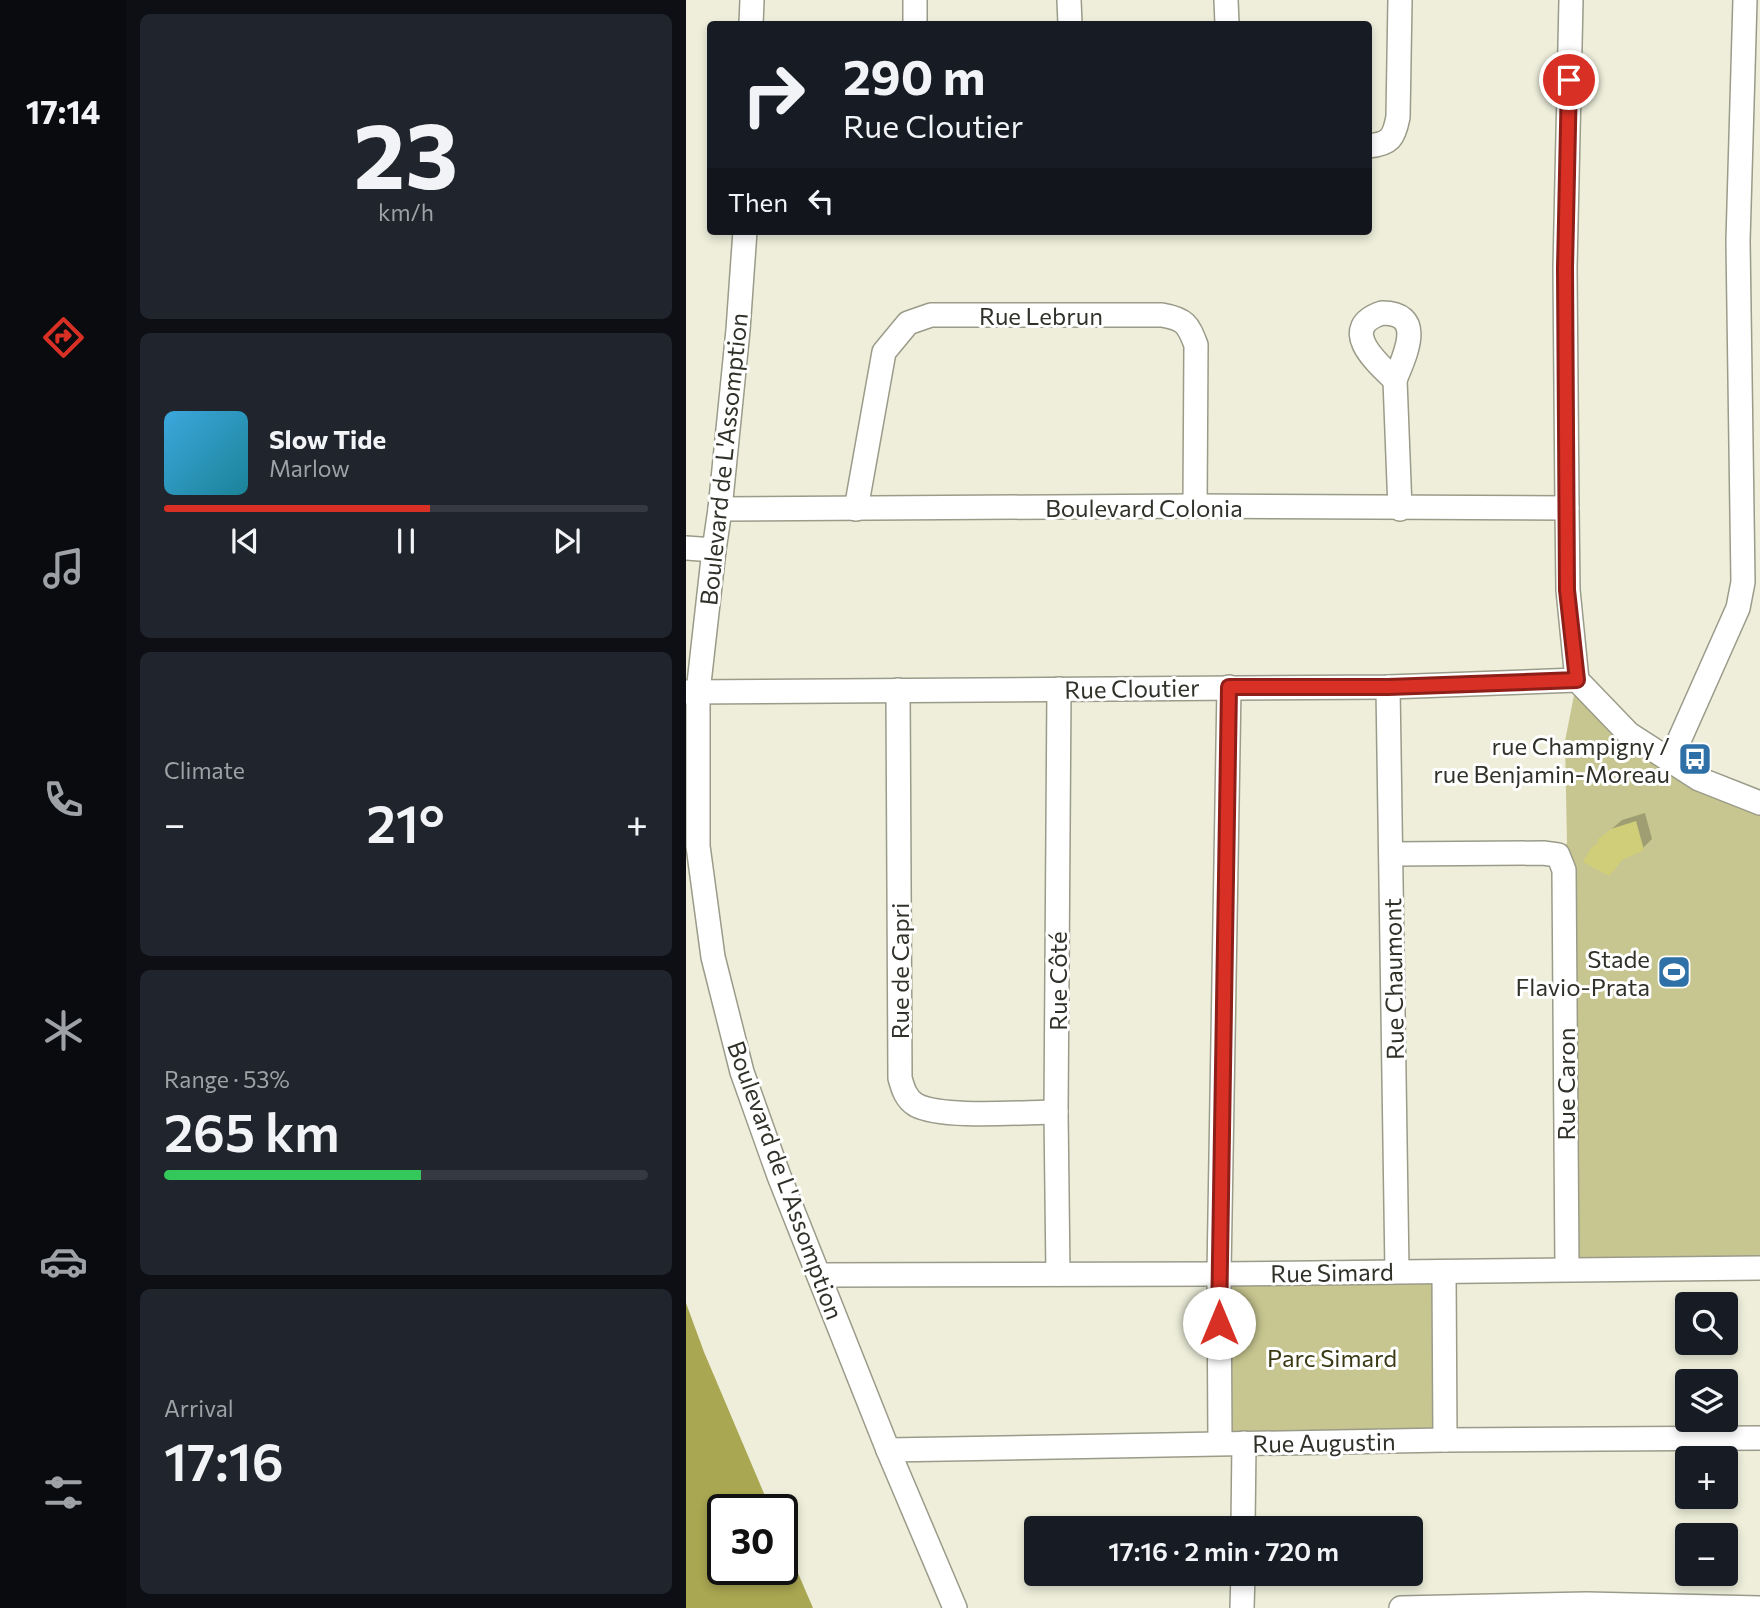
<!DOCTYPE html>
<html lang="en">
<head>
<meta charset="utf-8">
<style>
	body { margin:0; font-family:Commissioner,sans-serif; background:#20242c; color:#f1f3f6; height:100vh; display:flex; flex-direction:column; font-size:26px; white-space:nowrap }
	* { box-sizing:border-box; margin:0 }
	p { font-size:23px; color:#9ea1a6 }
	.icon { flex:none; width:38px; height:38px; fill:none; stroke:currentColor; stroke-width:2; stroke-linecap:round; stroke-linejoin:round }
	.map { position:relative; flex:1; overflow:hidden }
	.panel { display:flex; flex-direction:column; gap:14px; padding:14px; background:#0d0f14; width:560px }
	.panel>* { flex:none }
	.banner { position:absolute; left:21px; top:21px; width:665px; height:214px; border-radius:7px; box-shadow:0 4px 10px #0003; background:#171b24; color:#f1f3f6; overflow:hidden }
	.fabs { position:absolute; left:989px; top:1292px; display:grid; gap:14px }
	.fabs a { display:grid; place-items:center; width:63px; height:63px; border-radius:7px; background:#171b24; box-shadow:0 4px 10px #0003; font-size:35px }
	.speed { position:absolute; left:21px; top:1494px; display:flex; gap:14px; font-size:35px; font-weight:700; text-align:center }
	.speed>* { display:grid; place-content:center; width:91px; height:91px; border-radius:50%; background:#171b24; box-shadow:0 4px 10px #0003; line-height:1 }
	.speed .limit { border:4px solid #111; border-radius:10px; background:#fff; color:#111 }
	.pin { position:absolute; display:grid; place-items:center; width:60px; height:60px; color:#fff; margin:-30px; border:4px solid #fff; border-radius:50%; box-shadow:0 2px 7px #0007 }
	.me { position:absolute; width:77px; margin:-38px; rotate:0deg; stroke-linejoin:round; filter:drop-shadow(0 0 5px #0008) }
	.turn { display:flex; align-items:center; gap:24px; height:147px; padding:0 21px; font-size:32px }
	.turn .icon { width:91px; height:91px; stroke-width:2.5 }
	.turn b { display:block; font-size:49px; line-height:60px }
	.then { display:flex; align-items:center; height:66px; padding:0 21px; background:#0003; gap:14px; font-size:26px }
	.big { font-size:52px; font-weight:600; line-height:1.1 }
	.panel .tile { flex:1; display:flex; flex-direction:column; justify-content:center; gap:10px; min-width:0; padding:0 24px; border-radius:10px; background:#20242c }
	.panel .dial { align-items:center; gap:0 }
	.dial b { font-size:91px; line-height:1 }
	.song { display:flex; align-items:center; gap:21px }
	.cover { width:84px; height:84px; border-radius:10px; background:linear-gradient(135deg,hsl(200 70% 55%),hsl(190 70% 35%)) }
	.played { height:7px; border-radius:4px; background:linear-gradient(90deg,#d93025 55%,#363941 55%) }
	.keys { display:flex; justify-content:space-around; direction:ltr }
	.heat { display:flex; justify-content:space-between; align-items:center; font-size:38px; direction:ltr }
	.charge { height:10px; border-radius:5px; background:linear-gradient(90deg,#34c759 53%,#363941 0) }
	.trip { position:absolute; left:338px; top:1516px; width:399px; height:70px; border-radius:7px; background:#171b24; box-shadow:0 4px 10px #0003; font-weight:600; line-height:70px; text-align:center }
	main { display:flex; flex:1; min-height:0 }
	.menu { display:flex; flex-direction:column; width:126px; justify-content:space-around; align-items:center; background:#090b0e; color:#9ea1a6 }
	.menu .icon { width:49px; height:49px }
	.menu .active { color:#d93025 }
	.menu b { font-size:32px; color:#f1f3f6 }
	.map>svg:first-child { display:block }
</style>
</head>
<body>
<main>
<nav class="menu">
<b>17:14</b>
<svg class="icon active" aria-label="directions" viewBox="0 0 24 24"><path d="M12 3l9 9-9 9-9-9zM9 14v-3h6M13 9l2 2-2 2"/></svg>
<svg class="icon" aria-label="music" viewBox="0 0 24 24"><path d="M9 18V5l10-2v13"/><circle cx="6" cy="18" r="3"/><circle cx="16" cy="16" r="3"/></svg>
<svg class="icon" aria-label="phone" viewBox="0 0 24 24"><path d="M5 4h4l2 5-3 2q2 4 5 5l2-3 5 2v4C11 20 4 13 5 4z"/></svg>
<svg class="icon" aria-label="climate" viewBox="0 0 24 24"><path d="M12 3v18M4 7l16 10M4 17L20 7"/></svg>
<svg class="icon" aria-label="car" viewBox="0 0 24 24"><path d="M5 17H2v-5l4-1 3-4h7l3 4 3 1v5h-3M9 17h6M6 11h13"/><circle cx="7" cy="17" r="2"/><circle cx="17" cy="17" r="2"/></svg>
<svg class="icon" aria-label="filters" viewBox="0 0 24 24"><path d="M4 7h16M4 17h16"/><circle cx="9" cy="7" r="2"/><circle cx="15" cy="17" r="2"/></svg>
</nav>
<section class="panel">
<div class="tile dial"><b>23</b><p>km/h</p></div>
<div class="tile">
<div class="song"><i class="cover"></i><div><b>Slow Tide</b><p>Marlow</p></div></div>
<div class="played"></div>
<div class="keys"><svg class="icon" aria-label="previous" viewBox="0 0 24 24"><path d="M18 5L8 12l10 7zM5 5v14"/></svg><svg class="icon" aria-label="pause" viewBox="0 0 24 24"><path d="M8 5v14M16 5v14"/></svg><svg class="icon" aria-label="next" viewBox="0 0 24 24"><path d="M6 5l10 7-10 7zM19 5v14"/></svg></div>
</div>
<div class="tile"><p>Climate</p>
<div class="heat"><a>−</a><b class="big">21°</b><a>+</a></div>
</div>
<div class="tile"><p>Range · 53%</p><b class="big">265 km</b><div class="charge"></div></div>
<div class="tile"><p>Arrival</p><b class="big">17:16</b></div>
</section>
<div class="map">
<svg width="1074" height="1608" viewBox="0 0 1074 1608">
	<rect width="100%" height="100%" fill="#eeeedb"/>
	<!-- green -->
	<g fill="#c7c690">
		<polygon points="891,680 943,734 1074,802 1074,1268 881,1269 872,855 881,843 879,741"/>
		<polygon points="758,1272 759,1440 534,1443 533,1274"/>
	</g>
	<!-- water -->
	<polygon fill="#aaa752" points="0,1303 18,1352 85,1510 37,1510 37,1570 96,1570 96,1536 127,1608 0,1608"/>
	<!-- shadow -->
	<polygon fill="#0003" points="959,813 966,839 957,848 913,840 936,820"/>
	<!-- building -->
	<polygon fill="#d0ce78" points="950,821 958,850 936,860 923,876 897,862 905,848 913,842 911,840 925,829"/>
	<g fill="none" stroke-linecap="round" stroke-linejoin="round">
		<defs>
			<g id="minor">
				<polyline points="229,0 229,24"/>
				<polyline points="383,0 384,24"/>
				<polyline points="540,0 541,24"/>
				<polyline points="885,0 879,268 881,508 882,590 891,680 943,734 1013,779 1074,803"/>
				<polyline points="65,24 66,0"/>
				<path d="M682 146C704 144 708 138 712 117L714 0"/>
				<polyline points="59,231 52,330 34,509 28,550 12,692 12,846 27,957 56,1072 93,1176 202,1450 269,1608"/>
				<path d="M696 313C741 313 718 357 709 380 691 363 651 328 696 313Z"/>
				<polyline points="709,380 714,509"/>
				<polyline points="34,509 509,506 881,508"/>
				<path d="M170 509 198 352 222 323 245 315H476C499 319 502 324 510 345L509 506"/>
				<polyline points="0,548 28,550"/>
				<polyline points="702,687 711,1271"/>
				<path d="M212 690 214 1078C217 1089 220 1099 230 1105 256 1119 338 1112 370 1112"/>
				<polyline points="0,692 702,687 891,680"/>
				<polyline points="984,761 1052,608 1057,582 1052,241 1059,0"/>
				<polyline points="706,854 857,853 872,855 878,870 881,1269"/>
				<polyline points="758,1272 759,1440"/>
				<polyline points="372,1274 370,1112 373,689"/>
				<polyline points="133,1275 533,1274 1074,1268"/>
				<polyline points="534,1443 533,1274 543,687"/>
				<polyline points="202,1450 759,1440 1074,1438"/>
				<polyline points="557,1528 558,1443"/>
				<polyline points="556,1608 557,1573"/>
				<polyline points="715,1608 901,1604 1074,1608"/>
			</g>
		</defs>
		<!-- minor casing -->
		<use href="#minor" stroke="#9b9b8a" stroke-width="26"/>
		<!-- minor -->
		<use href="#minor" stroke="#fff" stroke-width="23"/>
	</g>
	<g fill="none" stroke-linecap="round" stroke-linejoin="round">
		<defs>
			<polyline id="route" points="533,1323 543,687 702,687 891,680 881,590 879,268 883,80"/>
		</defs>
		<!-- route casing -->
		<use href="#route" stroke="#8d1f18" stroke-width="18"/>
		<!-- route -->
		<use href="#route" stroke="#d93025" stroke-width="12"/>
	</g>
	<!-- icons -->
	<defs>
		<symbol id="bus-square" viewBox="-11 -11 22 22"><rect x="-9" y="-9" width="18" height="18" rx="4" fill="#2f71a7" stroke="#fff"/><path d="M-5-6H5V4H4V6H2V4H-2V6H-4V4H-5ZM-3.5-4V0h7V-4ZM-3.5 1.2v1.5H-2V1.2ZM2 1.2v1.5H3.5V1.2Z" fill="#fff"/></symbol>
		<symbol id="stadium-square" viewBox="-11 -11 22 22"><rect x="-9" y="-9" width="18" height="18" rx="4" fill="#2f71a7" stroke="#fff"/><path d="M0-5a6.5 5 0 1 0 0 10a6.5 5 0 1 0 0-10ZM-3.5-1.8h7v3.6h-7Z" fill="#fff"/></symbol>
	</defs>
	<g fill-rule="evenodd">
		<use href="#bus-square" x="990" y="740" width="38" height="38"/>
		<use href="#stadium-square" x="969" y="953" width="38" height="38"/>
	</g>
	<g text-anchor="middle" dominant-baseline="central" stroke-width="6" stroke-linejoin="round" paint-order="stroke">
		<!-- street labels -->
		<g font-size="24" fill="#31312a" stroke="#fff">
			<text x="355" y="315">Rue Lebrun</text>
			<text transform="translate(37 459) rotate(-84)">Boulevard de L'Assomption</text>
			<text x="458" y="507">Boulevard Colonia</text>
			<text transform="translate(446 688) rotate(-1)">Rue Cloutier</text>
			<text transform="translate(213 971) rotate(-90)">Rue de Capri</text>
			<text transform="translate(707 979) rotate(-91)">Rue Chaumont</text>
			<text transform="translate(371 981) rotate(-90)">Rue Côté</text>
			<text transform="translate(879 1084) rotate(-90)">Rue Caron</text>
			<text transform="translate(100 1180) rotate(70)">Boulevard de L'Assomption</text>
			<text transform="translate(646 1272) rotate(-1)">Rue Simard</text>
			<text transform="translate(638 1442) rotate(-1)">Rue Augustin</text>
		</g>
		<!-- poi labels -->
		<g font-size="24" fill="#31312a" stroke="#fff" text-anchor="end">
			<text x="984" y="745">rue Champigny /<tspan x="984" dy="28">rue Benjamin-Moreau</tspan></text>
			<text x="964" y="958">Stade<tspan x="964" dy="28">Flavio-Prata</tspan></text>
		</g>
		<!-- park labels -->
		<g font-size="24" fill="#3b3a15" stroke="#fff">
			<text x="646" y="1357">Parc Simard</text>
		</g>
	</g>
</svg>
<div class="fabs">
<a><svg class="icon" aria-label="search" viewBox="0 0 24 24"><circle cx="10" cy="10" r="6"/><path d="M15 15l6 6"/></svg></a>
<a><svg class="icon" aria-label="layers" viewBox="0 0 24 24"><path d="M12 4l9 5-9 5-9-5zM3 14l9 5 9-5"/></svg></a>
<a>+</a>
<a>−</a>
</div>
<div class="speed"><div class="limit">30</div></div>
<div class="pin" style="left:883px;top:80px;background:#d93025"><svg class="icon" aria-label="arrive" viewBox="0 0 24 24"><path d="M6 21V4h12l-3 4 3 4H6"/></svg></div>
<svg class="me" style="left:533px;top:1323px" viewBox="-20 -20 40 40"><circle r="19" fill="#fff"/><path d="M0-13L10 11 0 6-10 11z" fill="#d93025"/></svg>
<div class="trip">17:16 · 2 min · 720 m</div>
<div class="banner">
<div class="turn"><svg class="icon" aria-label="right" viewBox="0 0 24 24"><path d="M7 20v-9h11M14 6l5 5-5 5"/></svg><div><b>290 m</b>Rue Cloutier</div></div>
<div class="then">Then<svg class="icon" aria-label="left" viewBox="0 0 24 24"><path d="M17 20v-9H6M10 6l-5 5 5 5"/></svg></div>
</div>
</div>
</main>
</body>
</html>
